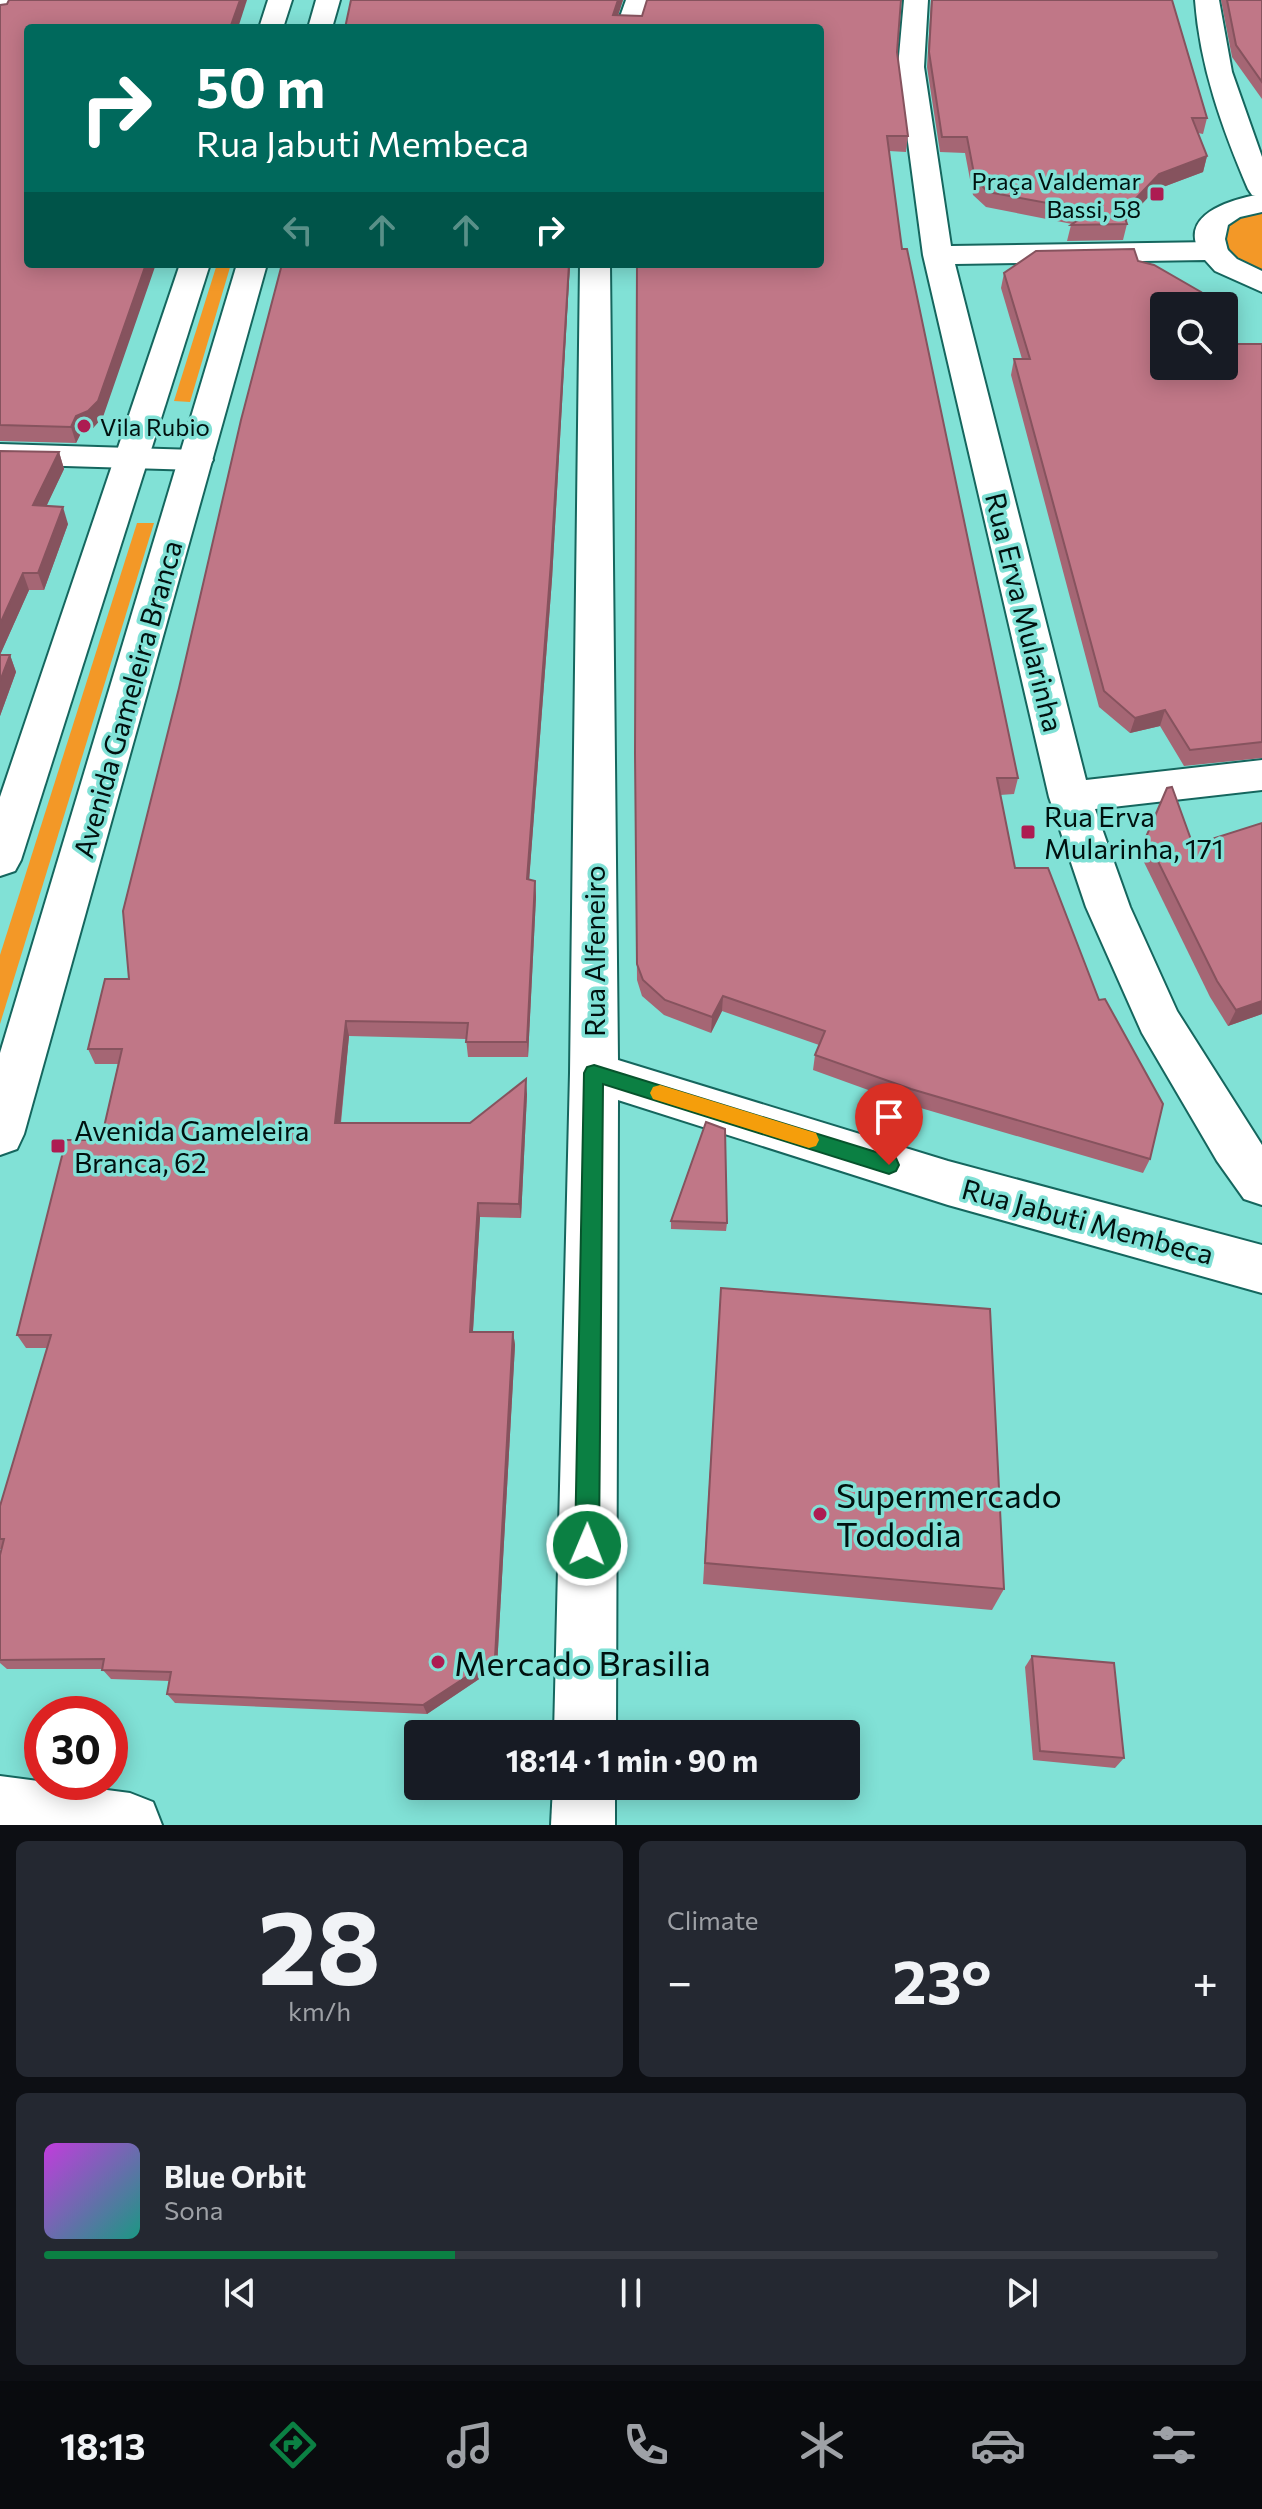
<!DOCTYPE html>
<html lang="en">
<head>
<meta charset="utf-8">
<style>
	body { margin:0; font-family:Commissioner,sans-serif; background:#242831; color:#f1f3f6; height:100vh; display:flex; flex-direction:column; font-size:30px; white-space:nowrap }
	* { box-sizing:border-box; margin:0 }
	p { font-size:26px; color:#9ea1a6 }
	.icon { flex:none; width:44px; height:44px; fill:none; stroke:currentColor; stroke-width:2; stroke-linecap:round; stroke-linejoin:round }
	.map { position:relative; height:1825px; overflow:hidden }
	.sheet { display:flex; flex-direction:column; gap:16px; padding:16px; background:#0d0f14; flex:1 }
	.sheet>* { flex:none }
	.hud { position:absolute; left:24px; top:24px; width:800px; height:244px; border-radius:8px; box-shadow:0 4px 20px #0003; background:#00695c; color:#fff; overflow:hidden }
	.tools { position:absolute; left:1150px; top:292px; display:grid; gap:16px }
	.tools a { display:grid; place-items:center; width:88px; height:88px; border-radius:8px; background:#171b24; box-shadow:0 4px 20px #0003; font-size:40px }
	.speed { position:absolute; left:24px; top:1696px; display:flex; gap:16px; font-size:40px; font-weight:700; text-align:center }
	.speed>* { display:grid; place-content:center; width:104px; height:104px; border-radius:50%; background:#171b24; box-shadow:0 4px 20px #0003; line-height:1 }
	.speed .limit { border:12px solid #d22; background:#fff; color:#111 }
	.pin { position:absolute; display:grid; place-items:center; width:68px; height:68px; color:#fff; margin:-82px -34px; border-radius:50% 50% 50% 0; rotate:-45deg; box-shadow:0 0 8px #0007 }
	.pin .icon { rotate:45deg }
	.me { position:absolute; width:88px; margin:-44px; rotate:1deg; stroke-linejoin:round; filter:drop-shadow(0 0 6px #0008) }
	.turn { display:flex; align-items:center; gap:28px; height:168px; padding:0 40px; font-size:36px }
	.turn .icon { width:104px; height:104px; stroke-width:2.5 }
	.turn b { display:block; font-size:56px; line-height:68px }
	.lanes { display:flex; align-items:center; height:76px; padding:0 40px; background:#0003; justify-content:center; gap:40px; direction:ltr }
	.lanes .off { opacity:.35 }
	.big { font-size:60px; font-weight:700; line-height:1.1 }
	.sheet .card { flex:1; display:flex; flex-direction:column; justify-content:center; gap:12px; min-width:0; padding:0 28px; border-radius:12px; background:#242831 }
	.sheet .dial { align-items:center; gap:0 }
	.dial b { font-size:104px; line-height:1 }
	.song { display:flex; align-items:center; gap:24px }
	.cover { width:96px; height:96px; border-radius:12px; background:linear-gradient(135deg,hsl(290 70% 55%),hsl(170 70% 35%)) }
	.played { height:8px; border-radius:4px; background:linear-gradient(90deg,#0b8043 35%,#363941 35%) }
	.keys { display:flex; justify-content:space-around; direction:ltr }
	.heat { display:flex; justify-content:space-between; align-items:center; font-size:44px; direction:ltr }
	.sheet .tiles { flex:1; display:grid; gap:16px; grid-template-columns:1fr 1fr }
	.card:last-child { grid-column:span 2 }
	.trip { position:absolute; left:404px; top:1720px; width:456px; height:80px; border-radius:8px; background:#171b24; box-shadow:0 4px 20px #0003; font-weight:700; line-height:80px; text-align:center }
	.menu { display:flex; height:128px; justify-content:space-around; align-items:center; background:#090b0e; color:#9ea1a6 }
	.menu .icon { width:56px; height:56px }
	.menu .active { color:#0b8043 }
	.menu b { font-size:36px; color:#f1f3f6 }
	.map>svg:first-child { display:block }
</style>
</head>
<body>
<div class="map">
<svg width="1262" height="1825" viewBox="0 0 1262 1825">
	<rect width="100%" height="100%" fill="#81e1d6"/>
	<!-- green -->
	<g fill="#f39827">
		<polygon points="1262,211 1262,275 1225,250 1225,227 1236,218"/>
		<polygon points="217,264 231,264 190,402 174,401"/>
		<polygon points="137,523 154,523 0,1024 0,955"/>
	</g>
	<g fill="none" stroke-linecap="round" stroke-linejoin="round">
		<defs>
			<g id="minor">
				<polygon points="0,0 19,0 9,17 0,19"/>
				<polygon points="626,0 650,0 640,28 616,28"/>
				<polygon points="904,0 928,0 924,67 951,246 1213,242 1223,245 1237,259 1262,271 1262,292 1215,271 1205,260 955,264 1086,780 1262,760 1262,790 1095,809 1130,907 1177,1011 1262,1145 1262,1205 1244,1199 1217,1161 1142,1033 1086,907 1049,797 923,255 898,67"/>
				<path d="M1195 0H1219L1232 72 1262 157V197L1252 195 1248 189C1222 128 1200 67 1195 0Z"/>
				<polygon points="580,264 610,264 618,1060 948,1161 1262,1245 1262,1293 948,1205 618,1100 616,1734 554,1734 570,1073"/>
				<polygon points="0,444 196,450 208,453 213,460 208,467 196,470 0,464"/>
				<polygon points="553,1786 615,1786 615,1825 551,1825"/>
			</g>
			<path id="tertiary" d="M1262 194V212L1240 217 1228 225 1225 239 1228 251 1223 257 1213 260 1203 257C1173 215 1232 199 1262 194Z"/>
			<g id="secondary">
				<polygon points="268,0 292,0 283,28 259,28"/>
				<polygon points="316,0 340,0 332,28 308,28"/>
				<polygon points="180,264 210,264 21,860 15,871 0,876 0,797"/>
				<polygon points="237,264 267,264 24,1134 17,1149 0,1155 0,1053"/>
				<polygon points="0,1776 130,1793 153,1802 162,1825 0,1825"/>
			</g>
		</defs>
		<!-- minor casing -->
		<use href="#minor" stroke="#15665e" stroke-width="4"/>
		<!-- tertiary casing -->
		<use href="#tertiary" stroke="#15665e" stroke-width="4"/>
		<!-- secondary casing -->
		<use href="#secondary" stroke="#15665e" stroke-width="4"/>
		<!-- minor -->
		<use href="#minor" fill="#fff" fill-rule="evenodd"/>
		<!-- tertiary -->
		<use href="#tertiary" fill="#fff" fill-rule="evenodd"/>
		<!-- secondary -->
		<use href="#secondary" fill="#fff" fill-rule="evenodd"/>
	</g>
	<!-- wall -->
	<g fill="#a56674">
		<polygon points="351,0 623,0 618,15 897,52 908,136 906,152 889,151 902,249 1018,778 1014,794 1000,795 1015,868 1150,1159 1143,1173 907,1104 813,1070 815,1055 819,1045 722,1011 711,1033 664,1015 642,996 637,980 635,753 820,264"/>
		<polygon points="931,0 1172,0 1207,118 1203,134 1198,133 1207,156 1203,172 1155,190 1126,221 1127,224 1123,240 1067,241 1071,225 1072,224 986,207 973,195 965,153 940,152 927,67"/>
		<polygon points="1221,0 1262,0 1262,99 1232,57"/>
		<polygon points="0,5 103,417 93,428 81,433 76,443 0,441"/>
		<polygon points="1138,261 1164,306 1164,366 1234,344 1262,344 1262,758 1184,766 1160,726 1130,733 1099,707 1011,375 1014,359 1022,359 1001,288 1004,273"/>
		<polygon points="282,264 570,264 552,579 529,880 535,881 536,897 528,1057 468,1057 466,1039 349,1036 341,1123 470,1123 527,1094 521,1218 480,1217 473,1332 513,1332 515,1345 497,1667 427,1714 175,1703 167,1694 170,1681 111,1679 102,1669 7,1669 0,1663 0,1554 1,1549 0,1549 0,1539 47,1348 26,1348 17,1335 101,1140 118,1064 95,1064 88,1049 129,979 179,688"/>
		<polygon points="0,451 59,452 64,469 46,506 68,524 44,590 29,590 0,655 10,655 16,672 0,716"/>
		<polygon points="1146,837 1193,845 1262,1014 1228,1026 1210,997 1140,854"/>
		<polygon points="671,1221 727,1223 726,1231 671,1229"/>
		<polygon points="721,1288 1004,1589 992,1610 703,1584"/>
		<polygon points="1032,1656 1124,1758 1115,1768 1033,1760 1025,1667"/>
	</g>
	<!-- shaded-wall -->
	<g fill="#86535e">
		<polygon points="240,0 247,0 238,28 230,28"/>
		<polygon points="618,0 623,0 614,28 613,15"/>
		<polygon points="1207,156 1203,172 1155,190 1122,225 1123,212 1159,174"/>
		<polygon points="146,264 156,264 103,417 93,428 81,433 76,443 71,427"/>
		<polygon points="569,264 570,264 552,579 528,895 527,879"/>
		<polygon points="1201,292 1197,306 1191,306"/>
		<polygon points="59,452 64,469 39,522 33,505"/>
		<polygon points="63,507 68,524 44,590 38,573"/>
		<polygon points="23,573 29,590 0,655 0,624"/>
		<polygon points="10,655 16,672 0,716 0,681"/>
		<polygon points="1165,710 1160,726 1130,733 1135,718"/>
		<polygon points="535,881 536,897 528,1057 527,1042"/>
		<polygon points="723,996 722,1011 711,1033 712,1017"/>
		<polygon points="1262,1001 1262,1014 1228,1026 1236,1010"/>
		<polygon points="346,1021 349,1036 339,1137 335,1123"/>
		<polygon points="526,1079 527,1094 521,1218 519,1204"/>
		<polygon points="478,1203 480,1217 472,1345 470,1332"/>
		<polygon points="513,1332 515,1345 497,1667 427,1714 423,1705"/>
	</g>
	<!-- building -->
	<g fill="#c07787" stroke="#86535e" stroke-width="2">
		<polygon points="9,0 240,0 230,28 28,28 28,264 146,264 98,401 88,411 76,416 71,427 0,425 0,5 7,4"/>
		<polygon points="351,0 618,0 613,15 642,16 647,0 901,0 897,52 908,136 887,136 902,249 907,249 1018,778 997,778 1015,868 1048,868 1099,1000 1105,999 1163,1104 1150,1159 911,1089 815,1055 825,1031 723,996 712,1017 665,1000 643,980 637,964 635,753 637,264 820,264 820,28 345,28"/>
		<polygon points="932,0 1172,0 1207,118 1192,118 1207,156 1159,174 1123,212 1127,224 1071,225 1091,211 988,192 975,179 967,137 942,137 929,52"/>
		<polygon points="1227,0 1262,0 1262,82 1236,45"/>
		<polygon points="1134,249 1138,261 1154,265 1201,292 1191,306 1164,306 1164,366 1224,366 1224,336 1231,336 1234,344 1262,344 1262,742 1190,750 1165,710 1135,718 1104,691 1014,359 1030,359 1004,273 1036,251"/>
		<polygon points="282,264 569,264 551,562 527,879 535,881 527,1042 466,1042 468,1023 346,1021 335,1123 470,1123 526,1079 519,1204 478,1203 470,1332 513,1332 495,1658 423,1705 167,1694 171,1672 102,1670 104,1659 0,1660 0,1555 4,1539 0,1539 0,1506 51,1335 17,1335 66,1140 101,1140 122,1049 88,1049 105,979 129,979 123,911 179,688 241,420"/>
		<polygon points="0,451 59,452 33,505 63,507 38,573 23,573 0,624"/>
		<polygon points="0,655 10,655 0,681"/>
		<polygon points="1172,787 1193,845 1262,823 1262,1001 1236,1010 1217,981 1146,837 1167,788"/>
		<polygon points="706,1122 725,1129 727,1223 671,1221"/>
		<polygon points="721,1288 990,1309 1004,1589 705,1563"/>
		<polygon points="1032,1656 1114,1663 1124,1758 1040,1751"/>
	</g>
	<!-- route -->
	<polygon fill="#0b8043" stroke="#07532c" stroke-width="2" points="594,1065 889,1156 896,1158 899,1165 896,1171 889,1174 603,1084 599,1545 596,1554 587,1557 579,1554 575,1545 584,1073 587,1067"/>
	<!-- slow -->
	<polygon fill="#f59e0b" points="660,1085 809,1131 816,1133 819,1140 816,1146 809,1148 653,1099 650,1093 653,1087"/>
	<!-- markers -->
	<g fill="#ad1c52" stroke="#81e1d6" stroke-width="3">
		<rect x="1149" y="186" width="16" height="16" rx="4"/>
		<circle cx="84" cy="426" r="8"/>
		<rect x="1020" y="824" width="16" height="16" rx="4"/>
		<rect x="50" y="1138" width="16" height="16" rx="4"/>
		<circle cx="820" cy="1514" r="8"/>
		<circle cx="438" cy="1662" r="8"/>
	</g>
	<g text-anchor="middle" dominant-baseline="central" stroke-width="7" stroke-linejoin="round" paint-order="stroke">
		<!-- far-poi labels -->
		<g font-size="24" fill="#00110f" stroke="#81e1d6" text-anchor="end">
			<text x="1141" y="180">Praça Valdemar<tspan x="1141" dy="28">Bassi, 58</tspan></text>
			<text x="100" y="426" text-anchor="start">Vila Rubio</text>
		</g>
		<!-- street labels -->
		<g font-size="28" fill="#00110f" stroke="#81e1d6">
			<text transform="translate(1025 612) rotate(76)">Rua Erva Mularinha</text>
			<text transform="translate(127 699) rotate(-74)">Avenida Gameleira Branca</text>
			<text transform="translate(594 951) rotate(-90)">Rua Alfeneiro</text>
			<text transform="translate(1088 1221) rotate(15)">Rua Jabuti Membeca</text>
		</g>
		<!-- poi labels -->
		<g font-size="28" fill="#00110f" stroke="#81e1d6" text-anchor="start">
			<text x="1044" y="816">Rua Erva<tspan x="1044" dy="32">Mularinha, 171</tspan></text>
			<text x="74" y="1130">Avenida Gameleira<tspan x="74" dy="32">Branca, 62</tspan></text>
		</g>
		<!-- near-poi labels -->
		<g font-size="34" fill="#00110f" stroke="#81e1d6" text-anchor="start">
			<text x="836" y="1494">Supermercado<tspan x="836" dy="39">Tododia</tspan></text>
			<text x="454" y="1662">Mercado Brasilia</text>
		</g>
	</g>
</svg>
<div class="tools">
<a><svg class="icon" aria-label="search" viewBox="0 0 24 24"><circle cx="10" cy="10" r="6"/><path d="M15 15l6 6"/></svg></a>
</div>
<div class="speed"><div class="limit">30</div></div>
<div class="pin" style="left:889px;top:1165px;background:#d93025"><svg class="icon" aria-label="arrive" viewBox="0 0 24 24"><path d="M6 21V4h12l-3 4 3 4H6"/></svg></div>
<svg class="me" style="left:587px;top:1545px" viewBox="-20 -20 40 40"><circle r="17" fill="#0b8043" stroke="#fff" stroke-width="3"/><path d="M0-11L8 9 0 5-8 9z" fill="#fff"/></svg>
<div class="trip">18:14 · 1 min · 90 m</div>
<div class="hud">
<div class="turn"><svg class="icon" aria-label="right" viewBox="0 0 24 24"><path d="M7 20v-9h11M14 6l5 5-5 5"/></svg><div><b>50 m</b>Rua Jabuti Membeca</div></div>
<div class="lanes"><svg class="icon off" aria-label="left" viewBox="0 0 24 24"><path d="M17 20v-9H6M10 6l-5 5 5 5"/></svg><svg class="icon off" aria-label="ahead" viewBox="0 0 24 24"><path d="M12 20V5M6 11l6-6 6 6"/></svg><svg class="icon off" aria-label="ahead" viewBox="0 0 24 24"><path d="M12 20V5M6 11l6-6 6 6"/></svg><svg class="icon" aria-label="right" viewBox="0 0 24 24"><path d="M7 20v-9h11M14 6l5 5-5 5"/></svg></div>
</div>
</div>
<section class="sheet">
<div class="tiles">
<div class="card dial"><b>28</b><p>km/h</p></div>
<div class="card"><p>Climate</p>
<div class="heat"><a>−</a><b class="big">23°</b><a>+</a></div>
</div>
<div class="card">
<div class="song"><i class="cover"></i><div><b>Blue Orbit</b><p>Sona</p></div></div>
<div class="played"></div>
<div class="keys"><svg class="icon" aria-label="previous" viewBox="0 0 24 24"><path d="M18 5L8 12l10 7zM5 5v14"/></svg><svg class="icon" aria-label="pause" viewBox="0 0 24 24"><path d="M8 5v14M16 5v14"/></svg><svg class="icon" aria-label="next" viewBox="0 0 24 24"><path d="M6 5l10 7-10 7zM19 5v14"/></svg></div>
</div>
</div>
</section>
<nav class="menu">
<b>18:13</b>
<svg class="icon active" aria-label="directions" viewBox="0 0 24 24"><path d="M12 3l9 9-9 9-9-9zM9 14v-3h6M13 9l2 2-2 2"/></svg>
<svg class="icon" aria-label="music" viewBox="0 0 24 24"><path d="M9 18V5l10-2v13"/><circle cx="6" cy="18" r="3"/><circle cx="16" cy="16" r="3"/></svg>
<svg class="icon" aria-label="phone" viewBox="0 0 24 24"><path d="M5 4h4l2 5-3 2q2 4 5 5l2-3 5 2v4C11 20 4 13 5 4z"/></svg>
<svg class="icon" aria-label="climate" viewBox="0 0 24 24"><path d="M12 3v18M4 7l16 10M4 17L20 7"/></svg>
<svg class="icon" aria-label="car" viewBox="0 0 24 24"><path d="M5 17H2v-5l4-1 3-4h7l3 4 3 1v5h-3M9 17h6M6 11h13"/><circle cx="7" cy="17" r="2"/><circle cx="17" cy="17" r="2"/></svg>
<svg class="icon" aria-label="filters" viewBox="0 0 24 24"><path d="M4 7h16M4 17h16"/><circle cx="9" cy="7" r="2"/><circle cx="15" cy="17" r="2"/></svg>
</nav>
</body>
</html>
